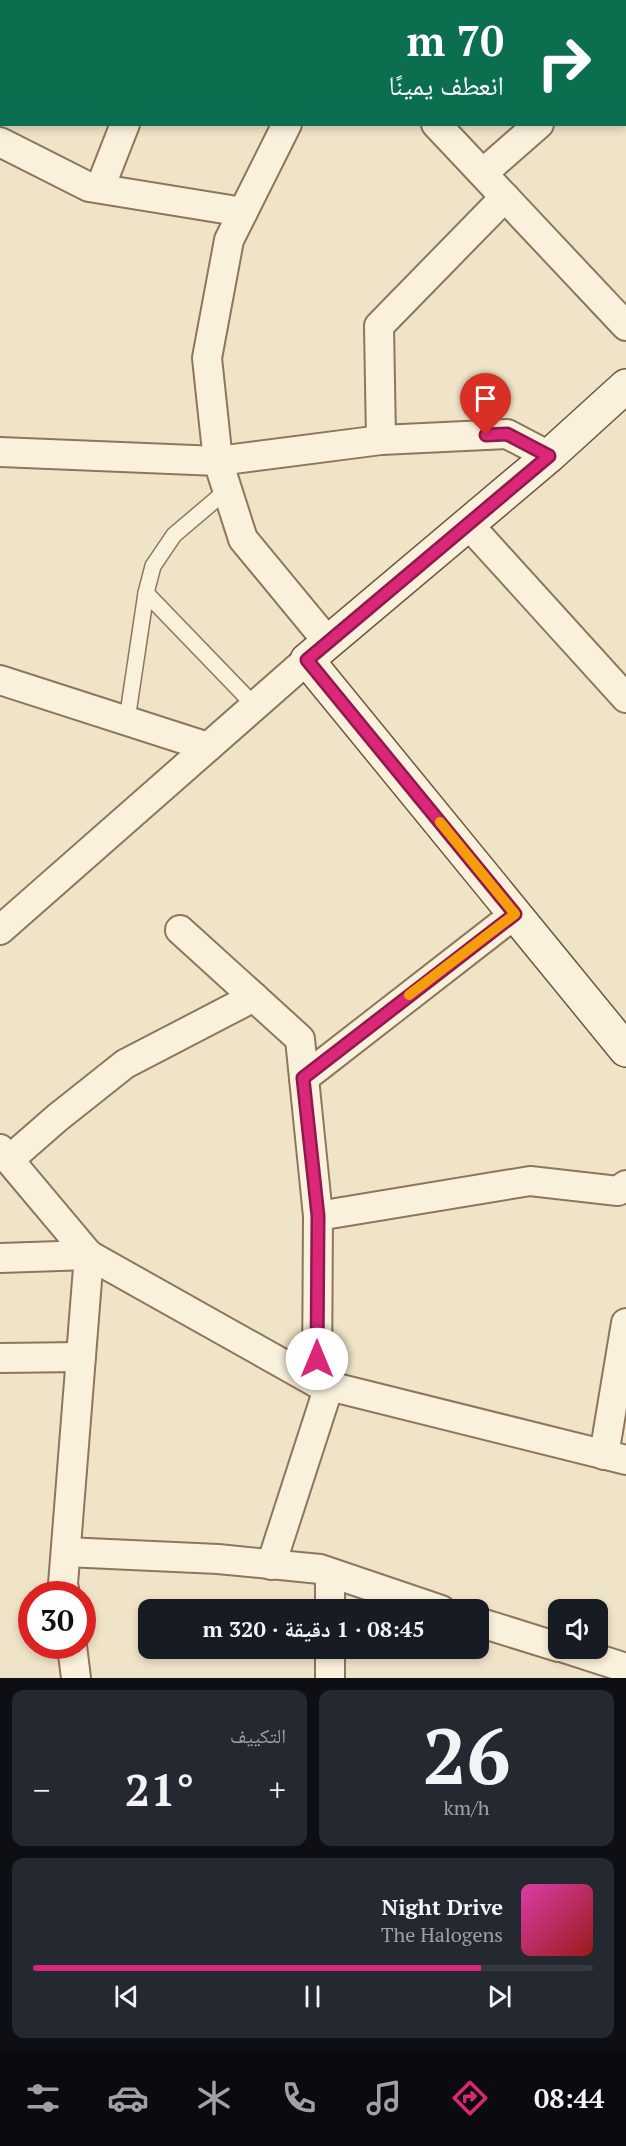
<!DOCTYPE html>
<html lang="ar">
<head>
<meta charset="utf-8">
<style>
	body { margin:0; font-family:"PT Serif","Noto Naskh Arabic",serif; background:#242831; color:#f1f3f6; direction:rtl; height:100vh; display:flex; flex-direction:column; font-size:22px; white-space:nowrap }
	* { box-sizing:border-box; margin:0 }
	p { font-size:20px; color:#9ea1a6 }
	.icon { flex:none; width:33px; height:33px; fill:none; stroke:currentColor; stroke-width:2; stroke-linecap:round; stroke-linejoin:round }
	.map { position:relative; height:1678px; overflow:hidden; direction:ltr }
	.panel { display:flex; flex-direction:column; gap:12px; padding:12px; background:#0d0f14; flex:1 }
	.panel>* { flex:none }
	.hud { position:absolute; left:0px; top:0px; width:627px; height:126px; box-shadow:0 3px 9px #0003; direction:rtl; background:#0b6e4f; color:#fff; overflow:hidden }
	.fabs { position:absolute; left:548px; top:1599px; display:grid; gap:12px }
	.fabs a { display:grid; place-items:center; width:60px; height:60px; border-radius:12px; background:#171b24; box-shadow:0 3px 9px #0003; font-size:30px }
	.speed { position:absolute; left:18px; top:1581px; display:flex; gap:12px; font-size:30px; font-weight:700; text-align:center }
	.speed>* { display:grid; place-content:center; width:78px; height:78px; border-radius:50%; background:#171b24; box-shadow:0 3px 9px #0003; line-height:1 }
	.speed .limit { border:9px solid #d22; background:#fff; color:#111 }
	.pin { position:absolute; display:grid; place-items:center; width:51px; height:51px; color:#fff; margin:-62px -26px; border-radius:50% 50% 50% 0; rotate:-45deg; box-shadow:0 0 6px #0007 }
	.pin .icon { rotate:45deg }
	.me { position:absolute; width:66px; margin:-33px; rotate:0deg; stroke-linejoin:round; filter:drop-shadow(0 0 4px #0008) }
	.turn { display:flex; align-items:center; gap:21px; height:126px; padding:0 24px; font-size:27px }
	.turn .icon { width:78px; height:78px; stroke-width:2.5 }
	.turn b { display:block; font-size:42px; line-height:51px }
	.big { font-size:45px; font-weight:700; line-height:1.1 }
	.panel .card { flex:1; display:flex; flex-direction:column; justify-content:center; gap:9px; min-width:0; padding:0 21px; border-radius:12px; background:#242831 }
	.panel .dial { align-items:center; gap:0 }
	.dial b { font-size:78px; line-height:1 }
	.song { display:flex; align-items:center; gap:18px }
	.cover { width:72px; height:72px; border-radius:9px; background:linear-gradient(135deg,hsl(320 70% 55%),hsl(0 70% 35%)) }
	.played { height:6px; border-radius:3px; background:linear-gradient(90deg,#db2777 80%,#363941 80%) }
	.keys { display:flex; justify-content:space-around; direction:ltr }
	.heat { display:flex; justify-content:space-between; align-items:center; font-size:33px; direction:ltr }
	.panel .tiles { flex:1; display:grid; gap:12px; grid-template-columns:1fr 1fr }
	.card:last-child { grid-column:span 2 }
	.trip { position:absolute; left:138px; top:1599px; width:351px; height:60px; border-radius:12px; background:#171b24; box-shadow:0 3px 9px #0003; font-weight:700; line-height:60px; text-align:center; direction:rtl }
	.tabs { display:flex; height:96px; justify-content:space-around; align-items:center; background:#090b0e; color:#9ea1a6 }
	.tabs .icon { width:42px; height:42px }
	.tabs .selected { color:#db2777 }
	.tabs b { font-size:27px; color:#f1f3f6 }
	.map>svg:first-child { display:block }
</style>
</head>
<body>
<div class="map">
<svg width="626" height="1678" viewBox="0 0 626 1678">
	<rect width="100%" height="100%" fill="#f0e4c8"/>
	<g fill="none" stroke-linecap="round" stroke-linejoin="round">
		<defs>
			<g id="service">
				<polyline points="146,593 255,706"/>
				<polyline points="127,720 146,593 153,566 174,535 227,490"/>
			</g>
			<g id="minor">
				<polyline points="305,0 307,2"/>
				<polyline points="173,2 174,0"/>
				<polyline points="364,2 366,0"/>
				<polyline points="626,52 626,51"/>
				<polyline points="287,124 229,240 207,358 218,461 381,440 507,434 549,456"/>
				<polyline points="436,124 626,326"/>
				<polyline points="0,142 89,187 243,212"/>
				<polyline points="483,173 539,124"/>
				<polyline points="100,188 125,124"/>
				<polyline points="381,440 379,326 505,197"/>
				<polyline points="0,452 218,461 243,539 328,642"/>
				<polyline points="468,524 626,698"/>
				<polyline points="0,680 208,747"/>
				<polyline points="0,930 307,660"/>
				<polyline points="180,930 300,1039 318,1216"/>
				<polyline points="304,1078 515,914"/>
				<polyline points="0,1149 89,1255"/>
				<polyline points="9,1160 57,1118 125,1064 254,997"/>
				<polyline points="0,1258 89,1255"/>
				<polyline points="0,1358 81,1357"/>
				<polyline points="317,1383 318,1216 530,1181 618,1191 626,1185"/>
				<polyline points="604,1455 626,1323"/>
				<polyline points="66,1552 218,1559 320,1569 441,1610"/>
				<polyline points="271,1565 329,1386"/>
				<polyline points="65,1594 63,1584 89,1255 317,1383 626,1460"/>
				<polyline points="330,1610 330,1573"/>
				<polyline points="478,1622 558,1647"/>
				<polyline points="72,1646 76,1678"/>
				<polyline points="564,1648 626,1668"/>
				<polyline points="330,1678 330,1648"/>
			</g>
			<polyline id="secondary" points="626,386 549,456 307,660 626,1050"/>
		</defs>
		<!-- service casing -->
		<use href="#service" stroke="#8d765c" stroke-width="18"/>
		<!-- minor casing -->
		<use href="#minor" stroke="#8d765c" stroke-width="32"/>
		<!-- secondary casing -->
		<use href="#secondary" stroke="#6f573f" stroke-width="36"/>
		<!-- service -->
		<use href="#service" stroke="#faf1dc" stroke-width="15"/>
		<!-- minor -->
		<use href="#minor" stroke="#faf1dc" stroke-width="28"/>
		<!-- secondary -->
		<use href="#secondary" stroke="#faf1dc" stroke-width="33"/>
	</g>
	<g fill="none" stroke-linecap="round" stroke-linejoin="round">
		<defs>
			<polyline id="route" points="317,1359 318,1216 303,1078 515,914 307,660 549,456 507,434 486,435"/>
		</defs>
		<!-- route casing -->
		<use href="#route" stroke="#8e194d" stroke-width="15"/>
		<!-- route -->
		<use href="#route" stroke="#db2777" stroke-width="10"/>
		<!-- slow -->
		<polyline stroke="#f59e0b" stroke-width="10" points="409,995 515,914 440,822"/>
	</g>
</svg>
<div class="fabs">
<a><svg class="icon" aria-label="sound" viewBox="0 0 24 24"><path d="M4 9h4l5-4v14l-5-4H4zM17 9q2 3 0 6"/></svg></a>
</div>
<div class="speed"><div class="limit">30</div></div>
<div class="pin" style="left:486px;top:435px;background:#d93025"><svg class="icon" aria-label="arrive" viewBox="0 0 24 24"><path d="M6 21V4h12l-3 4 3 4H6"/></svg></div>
<svg class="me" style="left:317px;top:1359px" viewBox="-20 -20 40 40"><circle r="19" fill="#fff"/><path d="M0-13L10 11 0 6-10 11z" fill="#db2777"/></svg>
<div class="trip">08:45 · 1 دقيقة · 320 m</div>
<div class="hud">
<div class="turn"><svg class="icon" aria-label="right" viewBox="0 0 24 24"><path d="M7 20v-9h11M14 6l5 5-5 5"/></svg><div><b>70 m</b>انعطف يمينًا</div></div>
</div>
</div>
<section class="panel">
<div class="tiles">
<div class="card dial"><b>26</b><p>km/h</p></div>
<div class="card"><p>التكييف</p>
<div class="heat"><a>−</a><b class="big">21°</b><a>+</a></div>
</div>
<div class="card">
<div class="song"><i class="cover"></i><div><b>Night Drive</b><p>The Halogens</p></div></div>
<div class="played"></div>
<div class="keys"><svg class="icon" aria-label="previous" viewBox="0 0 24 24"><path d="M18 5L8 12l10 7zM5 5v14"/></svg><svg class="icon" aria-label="pause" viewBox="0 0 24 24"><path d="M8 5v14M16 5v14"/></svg><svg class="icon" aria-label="next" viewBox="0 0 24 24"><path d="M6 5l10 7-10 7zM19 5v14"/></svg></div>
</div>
</div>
</section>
<nav class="tabs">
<b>08:44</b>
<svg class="icon selected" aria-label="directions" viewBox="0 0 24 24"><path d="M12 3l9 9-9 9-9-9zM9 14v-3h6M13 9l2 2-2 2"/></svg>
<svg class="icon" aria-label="music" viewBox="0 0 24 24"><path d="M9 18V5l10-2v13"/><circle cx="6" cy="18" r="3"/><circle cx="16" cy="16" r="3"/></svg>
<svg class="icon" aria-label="phone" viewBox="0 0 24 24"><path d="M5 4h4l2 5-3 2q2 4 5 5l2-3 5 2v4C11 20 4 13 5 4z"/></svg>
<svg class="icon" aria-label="climate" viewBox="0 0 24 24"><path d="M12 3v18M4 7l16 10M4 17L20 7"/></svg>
<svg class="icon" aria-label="car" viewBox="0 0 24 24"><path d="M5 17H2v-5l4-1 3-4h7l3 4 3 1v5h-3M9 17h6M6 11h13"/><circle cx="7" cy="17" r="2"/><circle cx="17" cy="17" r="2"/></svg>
<svg class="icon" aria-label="filters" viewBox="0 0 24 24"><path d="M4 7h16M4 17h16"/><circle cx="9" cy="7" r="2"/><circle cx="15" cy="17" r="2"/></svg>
</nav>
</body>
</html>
